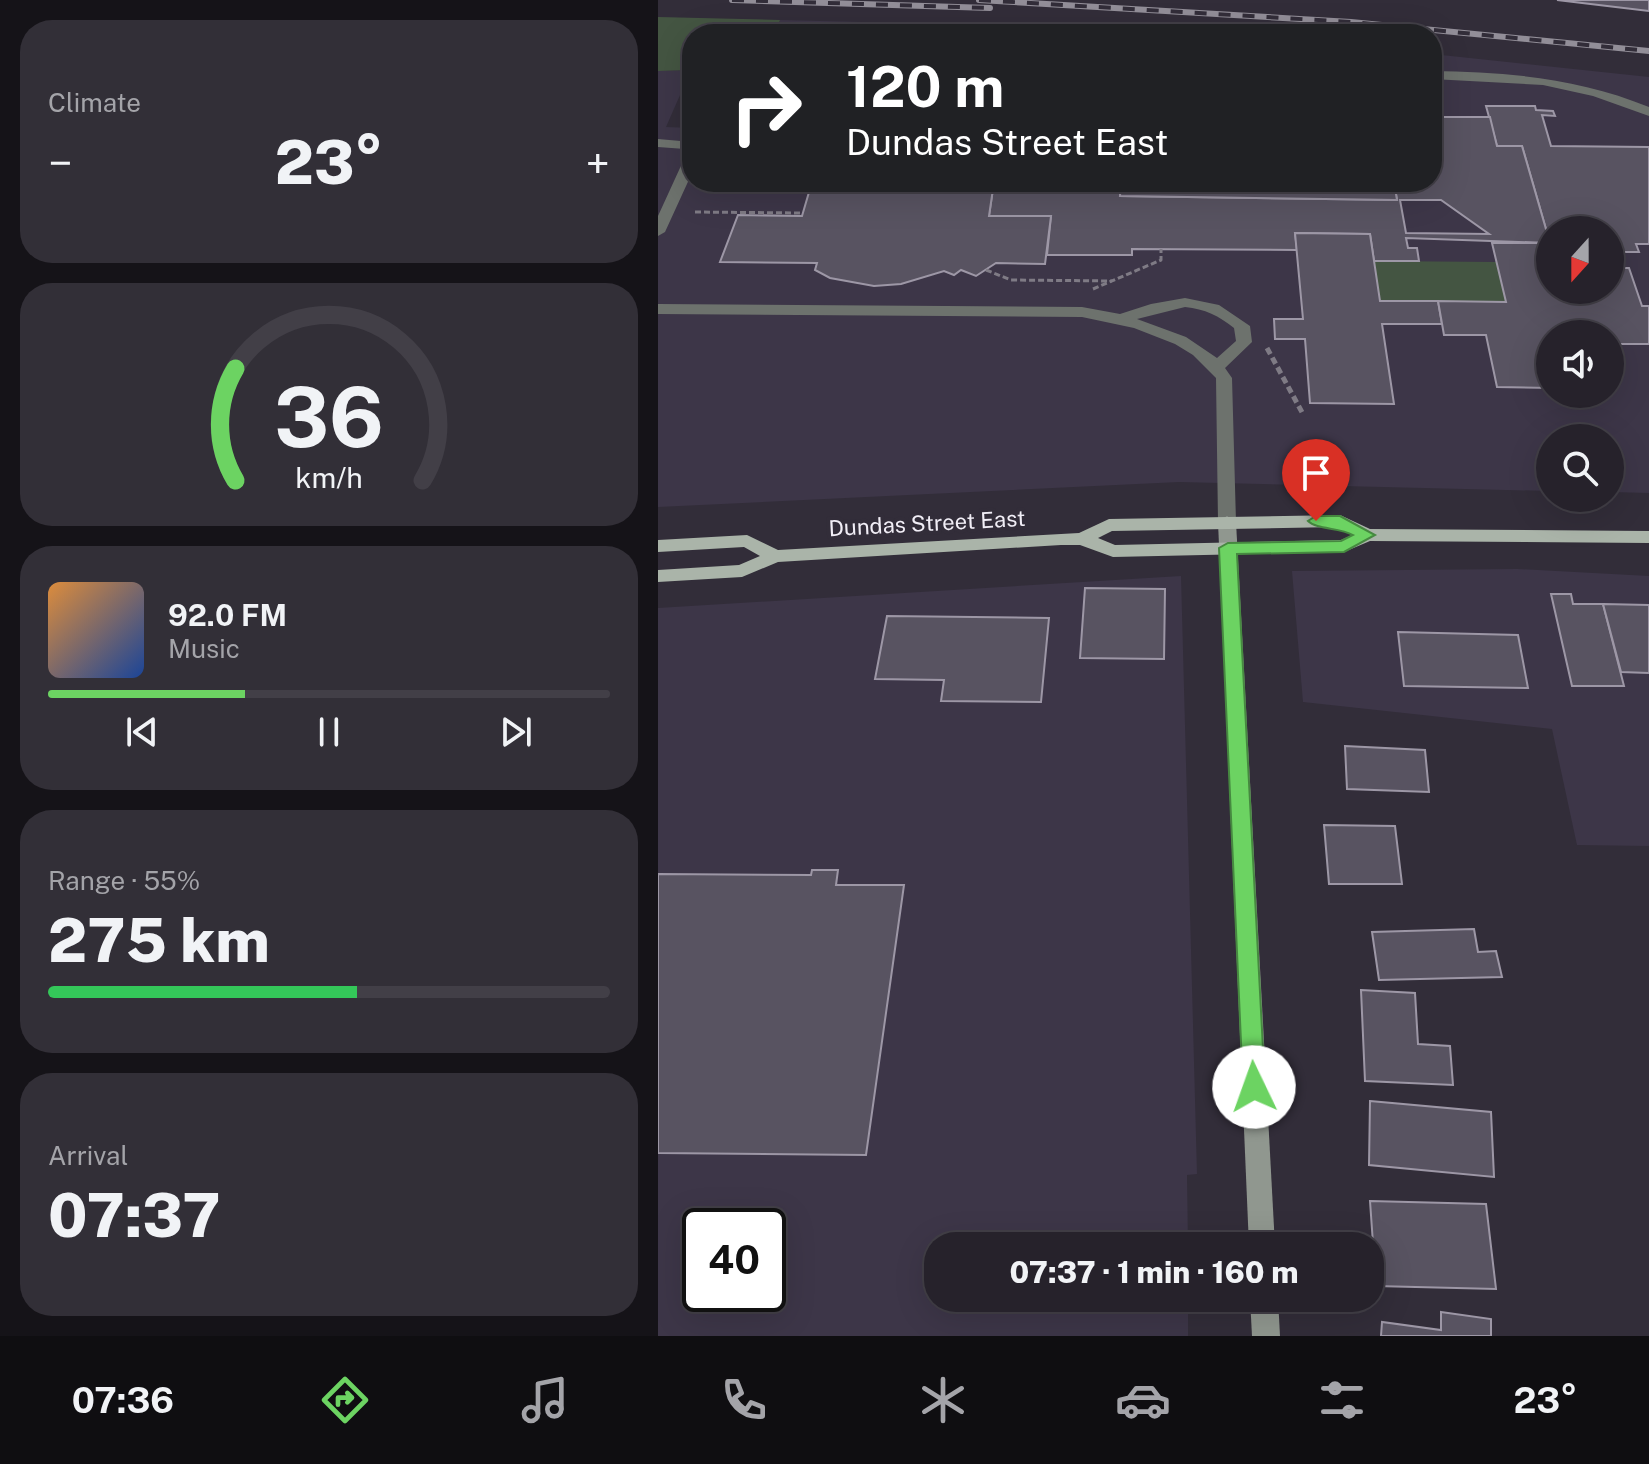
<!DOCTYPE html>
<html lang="en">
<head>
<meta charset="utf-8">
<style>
	body { margin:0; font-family:"Public Sans",sans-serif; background:#322f37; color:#f1f3f6; height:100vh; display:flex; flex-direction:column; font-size:30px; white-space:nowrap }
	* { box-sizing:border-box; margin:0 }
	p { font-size:26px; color:#a4a4a9 }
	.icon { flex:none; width:44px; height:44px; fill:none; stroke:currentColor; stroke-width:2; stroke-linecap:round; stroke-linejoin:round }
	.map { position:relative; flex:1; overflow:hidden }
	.sheet { display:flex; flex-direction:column; gap:20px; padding:20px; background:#151318; width:658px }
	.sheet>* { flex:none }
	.guide { position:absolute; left:24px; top:24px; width:760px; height:168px; border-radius:32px; box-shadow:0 8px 32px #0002,0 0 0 2px #423f47; background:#202124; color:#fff; overflow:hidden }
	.needle { width:52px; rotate:201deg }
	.tools { position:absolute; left:878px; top:216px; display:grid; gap:16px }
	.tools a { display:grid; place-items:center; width:88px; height:88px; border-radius:50%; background:#26222b; box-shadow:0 8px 32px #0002,0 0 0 2px #423f47; font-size:40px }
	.speed { position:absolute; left:24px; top:1208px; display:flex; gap:16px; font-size:40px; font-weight:700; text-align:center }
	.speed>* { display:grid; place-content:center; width:104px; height:104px; border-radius:50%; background:#26222b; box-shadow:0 8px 32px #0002,0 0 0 2px #423f47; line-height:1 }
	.speed .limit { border:4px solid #111; border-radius:12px; background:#fff; color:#111 }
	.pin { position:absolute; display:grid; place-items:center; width:68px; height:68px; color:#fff; margin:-82px -34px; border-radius:50% 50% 50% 0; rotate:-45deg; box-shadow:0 0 8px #0007 }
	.pin .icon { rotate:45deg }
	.me { position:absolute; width:88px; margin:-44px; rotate:357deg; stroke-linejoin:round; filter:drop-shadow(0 0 6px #0008) }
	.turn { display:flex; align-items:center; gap:28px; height:168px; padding:0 32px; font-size:36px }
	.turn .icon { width:104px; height:104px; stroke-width:2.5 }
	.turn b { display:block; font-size:56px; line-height:68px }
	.big { font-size:60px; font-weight:800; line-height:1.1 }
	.sheet .widget { flex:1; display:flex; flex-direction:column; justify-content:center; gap:12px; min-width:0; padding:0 28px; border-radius:32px; background:#322f37 }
	.sheet .dial { align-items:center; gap:0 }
	.dial svg { height:208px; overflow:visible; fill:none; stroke:#423f47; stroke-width:7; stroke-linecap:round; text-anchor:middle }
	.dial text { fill:#f1f3f6; stroke:none }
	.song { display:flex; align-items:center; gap:24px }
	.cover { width:96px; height:96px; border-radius:12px; background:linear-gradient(135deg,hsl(30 70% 55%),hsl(220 70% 35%)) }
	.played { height:8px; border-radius:4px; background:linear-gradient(90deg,#6cd362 35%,#423f47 35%) }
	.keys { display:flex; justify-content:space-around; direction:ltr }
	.heat { display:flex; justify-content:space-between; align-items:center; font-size:44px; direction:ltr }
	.charge { height:12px; border-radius:6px; background:linear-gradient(90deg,#34c759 55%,#423f47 0) }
	.trip { position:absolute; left:266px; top:1232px; width:460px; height:80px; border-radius:32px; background:#26222b; box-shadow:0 8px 32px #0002,0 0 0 2px #423f47; font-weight:800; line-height:80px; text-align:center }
	.tab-bar { display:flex; height:128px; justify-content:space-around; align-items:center; background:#0f0e11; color:#a4a4a9 }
	.tab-bar .icon { width:56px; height:56px }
	.tab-bar .on { color:#6cd362 }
	.tab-bar b { font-size:36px; color:#f1f3f6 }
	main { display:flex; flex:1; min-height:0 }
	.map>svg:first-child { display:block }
</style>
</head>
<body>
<main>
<section class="sheet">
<div class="widget"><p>Climate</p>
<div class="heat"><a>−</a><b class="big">23°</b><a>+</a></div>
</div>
<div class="widget dial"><svg viewBox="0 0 100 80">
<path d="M14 69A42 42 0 1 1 86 69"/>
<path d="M14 69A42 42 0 0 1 14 26" stroke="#6cd362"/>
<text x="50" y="56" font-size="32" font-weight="700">36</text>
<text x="50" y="72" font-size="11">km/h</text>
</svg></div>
<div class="widget">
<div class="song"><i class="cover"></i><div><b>92.0 FM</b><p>Music</p></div></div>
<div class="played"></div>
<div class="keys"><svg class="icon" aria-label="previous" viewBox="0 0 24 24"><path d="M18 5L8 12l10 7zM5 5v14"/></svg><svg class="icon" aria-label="pause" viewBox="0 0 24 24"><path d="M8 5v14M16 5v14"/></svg><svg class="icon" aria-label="next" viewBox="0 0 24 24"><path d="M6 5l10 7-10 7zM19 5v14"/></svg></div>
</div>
<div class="widget"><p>Range · 55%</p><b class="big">275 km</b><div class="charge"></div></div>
<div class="widget"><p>Arrival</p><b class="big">07:37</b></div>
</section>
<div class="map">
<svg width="991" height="1336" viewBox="0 0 991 1336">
	<rect width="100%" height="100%" fill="#322d39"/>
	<!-- built -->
	<g fill="#3d3648" fill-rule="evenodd">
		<polygon points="122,20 329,25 504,34 116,34"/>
		<path d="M774 54 991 77V493L952 492V438H892V491L521 482 0 507V71L33 70 8 127 34 128V182H774ZM892 230H952V290H892ZM892 334H952V394H892Z"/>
		<polygon points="859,569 991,576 991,846 919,845 894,729 645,702 634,571"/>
		<path d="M523 576 539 1174 529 1175 530 1246H280V1298H530V1336H0V608ZM42 1226H110V1294H42Z"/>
	</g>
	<!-- green -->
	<g fill="#445542">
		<polygon points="0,17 122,20 116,34 34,34 34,70 0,71"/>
		<polygon points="716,261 838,262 848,302 722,301"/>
	</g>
	<!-- building -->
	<g fill="#585361" stroke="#9d97a6" stroke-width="2" fill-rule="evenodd">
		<polygon points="899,0 991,0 991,11"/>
		<polygon points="828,106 877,106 878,110 895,111 897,116 884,115 893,146 991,147 991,244 978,244 981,252 952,252 952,230 892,230 892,243 864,146 839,146"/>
		<path d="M774 117H832L839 146H864L892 243 748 238 750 248H759L761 261H716L712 234 637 233 639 250 474 249V255H389L393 216H331L336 182H463L462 196 739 200 736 182H774ZM742 200H783L831 234 748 233Z"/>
		<polygon points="154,182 336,182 331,216 393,216 387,264 338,263 318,276 303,270 296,275 286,271 243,284 216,286 172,278 157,270 159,263 62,262 80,215 144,216"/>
		<polygon points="463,182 736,182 739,200 462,196"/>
		<polygon points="637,233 712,234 722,301 780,301 784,324 724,324 736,404 652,403 647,339 617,339 616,319 645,319"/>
		<polygon points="834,243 892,243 892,290 952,290 952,268 971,268 984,306 991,306 991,344 952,344 952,334 892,334 892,388 839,387 828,335 786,335 780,301 848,302"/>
		<polygon points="427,588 507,589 506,659 422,658"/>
		<polygon points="893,594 913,594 915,604 945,604 966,686 914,686"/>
		<polygon points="945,604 991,605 991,673 963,672"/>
		<polygon points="229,616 391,618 383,702 283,701 286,680 217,679"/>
		<polygon points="740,632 860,635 870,688 746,686"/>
		<polygon points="687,746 767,750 771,792 689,789"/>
		<polygon points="666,825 737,826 744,884 671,884"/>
		<polygon points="154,870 180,870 178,885 246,885 208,1155 0,1153 0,874 153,875"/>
		<polygon points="816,929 820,952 838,951 844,977 721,980 714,932"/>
		<polygon points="703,990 757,993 760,1044 792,1046 795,1085 707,1081"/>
		<polygon points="712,1101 833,1112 836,1177 711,1165"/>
		<polygon points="712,1201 828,1204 838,1289 718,1286"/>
		<polygon points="783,1312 833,1319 833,1336 723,1336 724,1322 783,1330"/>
	</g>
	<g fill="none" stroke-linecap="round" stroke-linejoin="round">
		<!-- path-far1 -->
		<g stroke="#7f7b85" stroke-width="3" stroke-dasharray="6 3" stroke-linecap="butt">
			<polyline points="37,212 145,213"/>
			<polyline points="328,270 353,280 454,281"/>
			<polyline points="435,289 503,260 503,249"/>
		</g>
		<!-- path -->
		<polyline stroke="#7f7b85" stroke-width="5" stroke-dasharray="7 4" stroke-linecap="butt" points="609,348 645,414"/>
		<!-- lane -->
		<g fill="#6d726d" fill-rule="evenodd">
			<path d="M774 71C849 72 921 78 991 107V116L935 96 885 85 774 79Z"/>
			<path d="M527 298 561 305 592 326 594 342 567 368 574 378 578 522 569 528 560 522 558 378 535 355 517 344 476 328 424 317 0 314V304L424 307 462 314 493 304ZM527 307C547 309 561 316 576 328L578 341 559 358 528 337 479 319Z"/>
		</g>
		<!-- street -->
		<polygon fill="#6d726d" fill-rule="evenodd" points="0,139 34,142 34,173 7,232 0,236 0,216 27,157 33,153 27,149 0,147"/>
		<!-- secondary -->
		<g fill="#90978f" fill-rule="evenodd">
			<polygon points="569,516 578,522 617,1246 591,1246 560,522"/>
			<polygon points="592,1298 620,1298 622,1336 594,1336"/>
		</g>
		<!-- primary -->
		<path fill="#aab4a9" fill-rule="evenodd" d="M682 515 712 529 991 531V543L712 541 686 552 455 557 422 545H403L120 562 84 577 0 582V570L81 565 102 556 86 547 0 552V540L89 535 120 550 421 533 451 519ZM679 527 694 535 683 540 457 545 440 538 454 531Z"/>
		<defs>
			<g id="rail">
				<polyline points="74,0 332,8"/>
				<polyline points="321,0 693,22 991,51"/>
			</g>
		</defs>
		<!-- rail casing -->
		<use href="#rail" stroke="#928e98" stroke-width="6"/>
		<!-- rail -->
		<use href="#rail" stroke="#322d39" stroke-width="4" stroke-dasharray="12" stroke-linecap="butt"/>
	</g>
	<!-- route -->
	<path fill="#6cd362" stroke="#468940" stroke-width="2" d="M682 516 717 535 686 552 579 554 607 1087 604 1094 596 1097 588 1094 585 1087 561 548 570 543 683 541 695 535C681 527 659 530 650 521L658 516Z"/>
	<g text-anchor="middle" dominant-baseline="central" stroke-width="8" stroke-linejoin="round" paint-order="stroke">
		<!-- street labels -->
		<g font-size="22" fill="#f1eef6" stroke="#322d39">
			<text transform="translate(269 523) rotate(-3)">Dundas Street East</text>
		</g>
	</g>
</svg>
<div class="tools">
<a><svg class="needle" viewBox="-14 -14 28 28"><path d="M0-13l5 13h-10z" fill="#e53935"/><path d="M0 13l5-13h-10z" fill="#a4a4a9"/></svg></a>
<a><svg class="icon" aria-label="sound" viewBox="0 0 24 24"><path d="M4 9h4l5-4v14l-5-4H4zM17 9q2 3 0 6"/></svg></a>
<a><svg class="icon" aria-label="search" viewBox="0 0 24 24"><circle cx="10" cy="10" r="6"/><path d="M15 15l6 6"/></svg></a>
</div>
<div class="speed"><div class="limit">40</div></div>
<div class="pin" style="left:658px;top:521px;background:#d93025"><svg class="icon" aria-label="arrive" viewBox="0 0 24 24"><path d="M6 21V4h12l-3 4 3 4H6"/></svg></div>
<svg class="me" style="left:596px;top:1087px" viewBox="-20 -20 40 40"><circle r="19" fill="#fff"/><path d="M0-13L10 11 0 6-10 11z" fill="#6cd362"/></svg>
<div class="trip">07:37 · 1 min · 160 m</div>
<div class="guide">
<div class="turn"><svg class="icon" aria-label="right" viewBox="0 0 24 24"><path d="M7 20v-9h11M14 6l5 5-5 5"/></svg><div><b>120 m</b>Dundas Street East</div></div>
</div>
</div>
</main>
<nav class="tab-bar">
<b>07:36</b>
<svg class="icon on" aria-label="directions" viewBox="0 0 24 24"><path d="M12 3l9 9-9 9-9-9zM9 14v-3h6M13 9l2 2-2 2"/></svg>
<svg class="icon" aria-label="music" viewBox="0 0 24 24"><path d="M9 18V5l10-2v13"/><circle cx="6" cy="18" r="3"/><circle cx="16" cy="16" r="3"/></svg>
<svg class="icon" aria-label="phone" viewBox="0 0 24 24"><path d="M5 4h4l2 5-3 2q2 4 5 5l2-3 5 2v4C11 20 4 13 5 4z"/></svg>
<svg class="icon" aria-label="climate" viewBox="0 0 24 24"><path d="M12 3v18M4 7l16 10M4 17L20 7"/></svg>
<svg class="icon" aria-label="car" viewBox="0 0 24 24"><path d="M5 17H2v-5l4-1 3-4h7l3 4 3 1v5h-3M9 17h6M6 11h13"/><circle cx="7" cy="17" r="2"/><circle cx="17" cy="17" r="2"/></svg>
<svg class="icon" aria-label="filters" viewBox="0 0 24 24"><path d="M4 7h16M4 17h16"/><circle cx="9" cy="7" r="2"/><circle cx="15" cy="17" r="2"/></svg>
<b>23°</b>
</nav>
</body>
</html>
